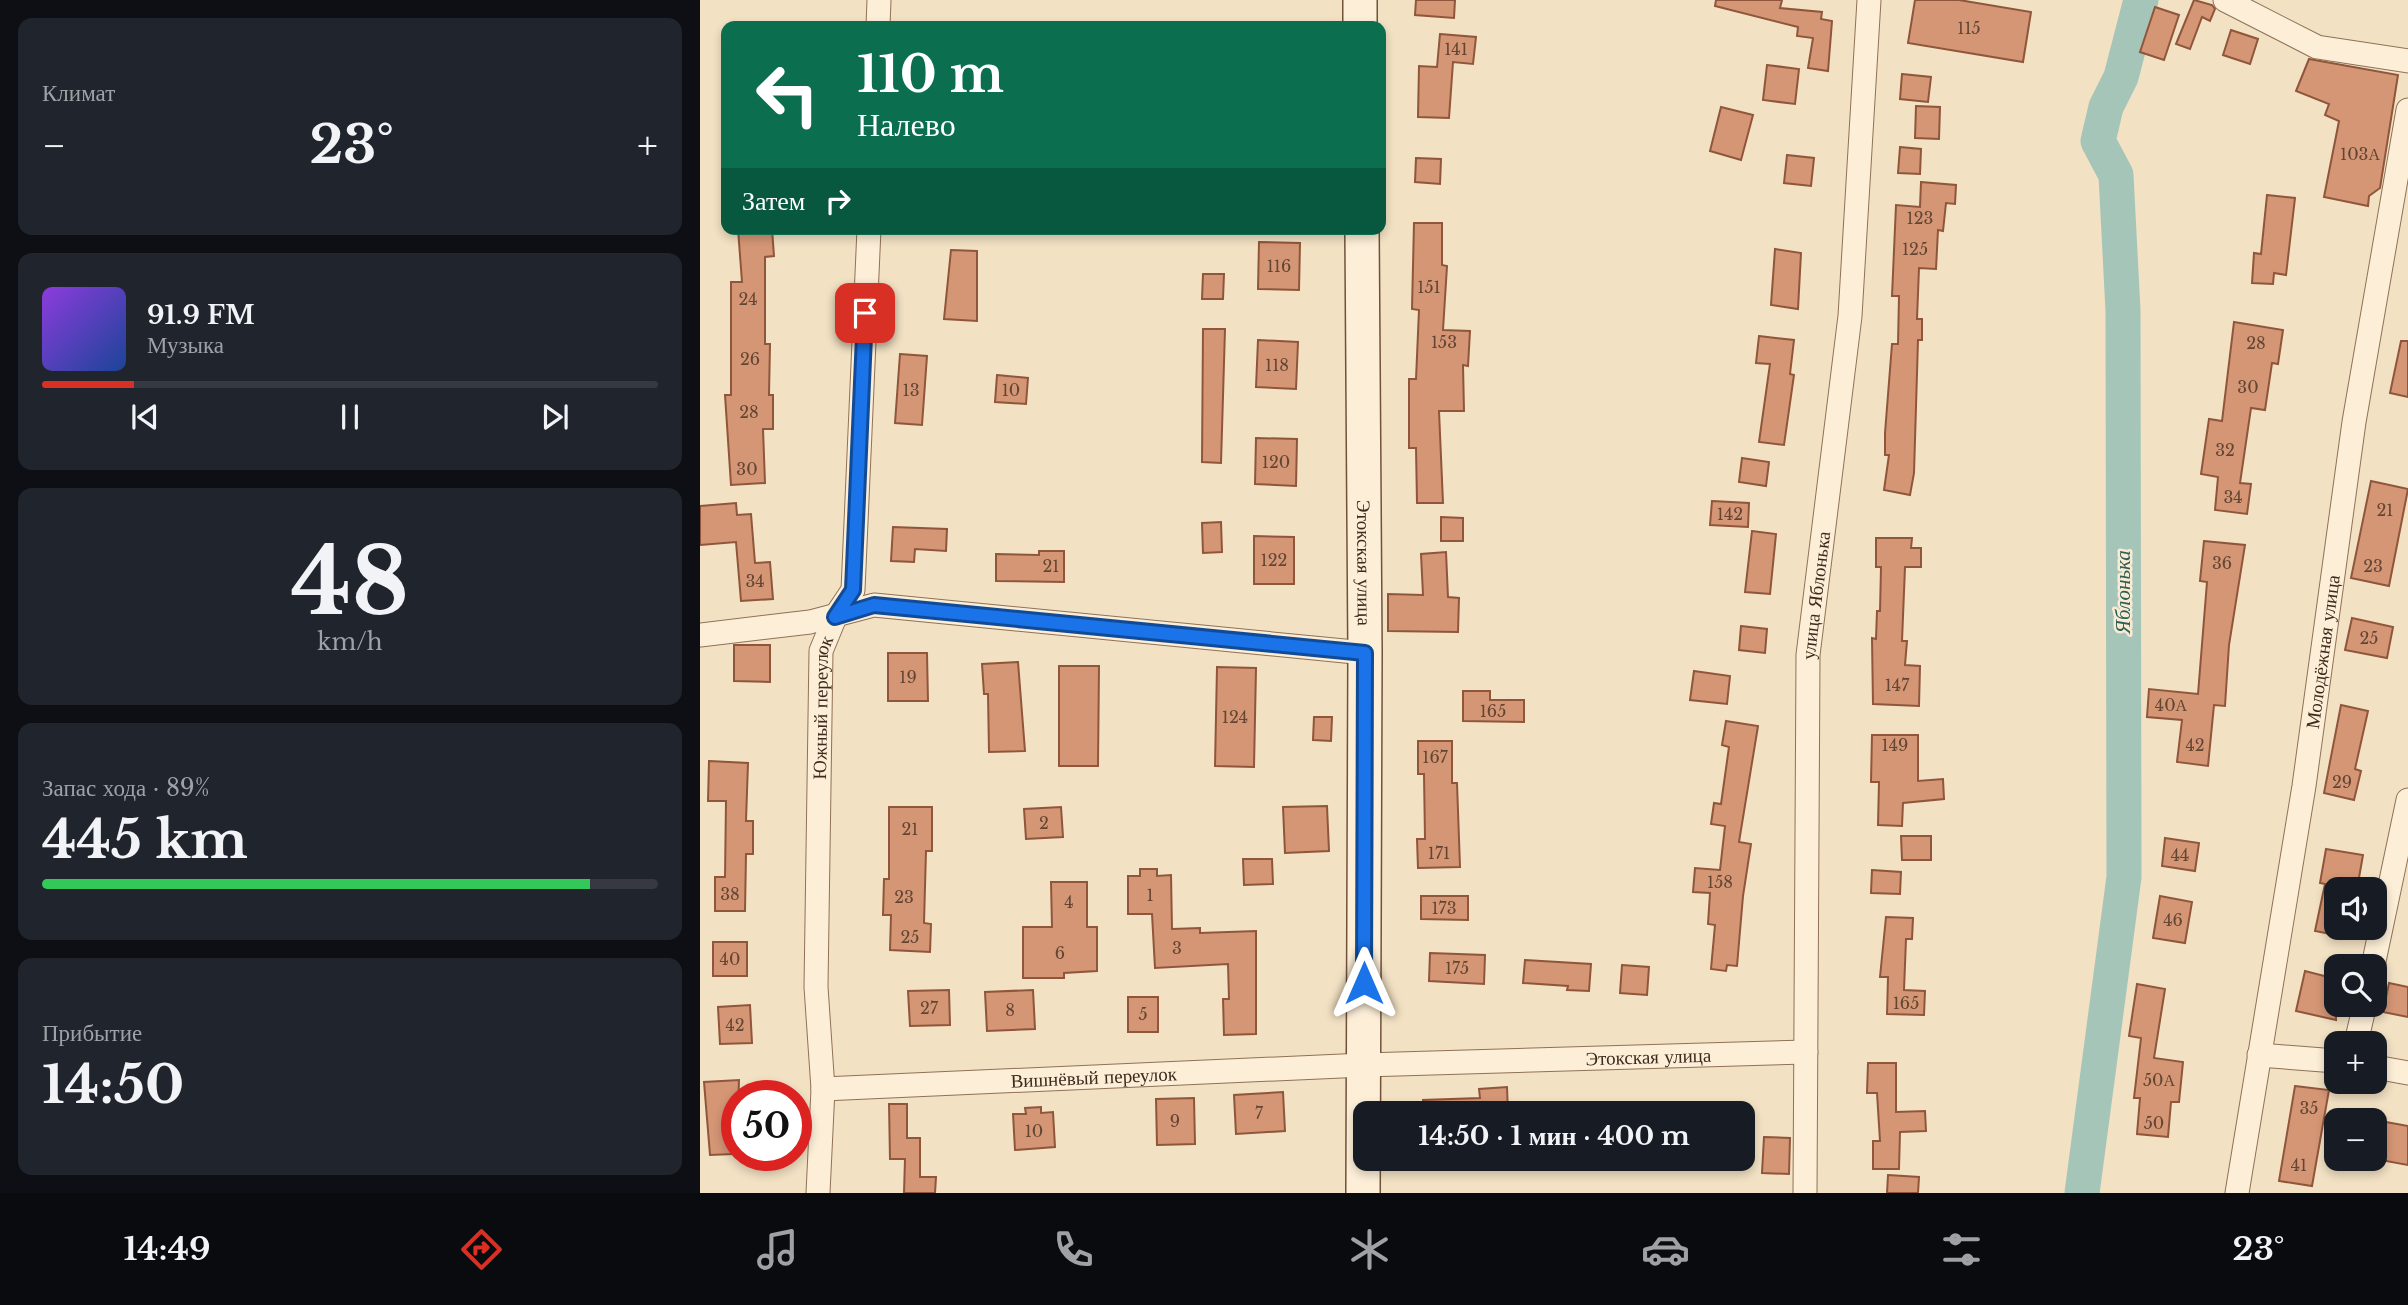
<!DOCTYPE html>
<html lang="ru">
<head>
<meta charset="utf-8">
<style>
	body { margin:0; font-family:"Libre Baskerville",serif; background:#20242c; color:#f1f3f6; height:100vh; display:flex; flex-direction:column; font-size:26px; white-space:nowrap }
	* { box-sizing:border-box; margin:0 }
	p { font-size:23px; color:#9ea1a6 }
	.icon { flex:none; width:38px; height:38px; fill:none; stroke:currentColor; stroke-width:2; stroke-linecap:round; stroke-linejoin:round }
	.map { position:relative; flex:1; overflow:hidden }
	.sheet { display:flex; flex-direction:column; gap:18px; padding:18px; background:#0d0f14; width:700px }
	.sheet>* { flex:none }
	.banner { position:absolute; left:21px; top:21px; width:665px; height:214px; border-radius:14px; box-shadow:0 4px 10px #0003; background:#0b6e4f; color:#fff; overflow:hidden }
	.controls { position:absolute; left:1624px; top:877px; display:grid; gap:14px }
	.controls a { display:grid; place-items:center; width:63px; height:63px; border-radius:14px; background:#171b24; box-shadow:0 4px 10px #0003; font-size:35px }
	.speed { position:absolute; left:21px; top:1080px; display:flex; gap:14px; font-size:35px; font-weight:700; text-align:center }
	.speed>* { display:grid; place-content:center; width:91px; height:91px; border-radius:50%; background:#171b24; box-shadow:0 4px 10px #0003; line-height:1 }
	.speed .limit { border:10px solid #d22; background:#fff; color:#111 }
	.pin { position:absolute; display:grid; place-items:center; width:60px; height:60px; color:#fff; margin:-30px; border-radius:14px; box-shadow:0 4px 10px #0006 }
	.me { position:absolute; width:77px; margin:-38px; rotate:0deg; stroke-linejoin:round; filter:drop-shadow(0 0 5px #0008) }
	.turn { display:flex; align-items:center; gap:24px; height:147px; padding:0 21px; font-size:32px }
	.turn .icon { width:91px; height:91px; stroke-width:2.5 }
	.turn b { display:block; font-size:49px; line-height:60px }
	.then { display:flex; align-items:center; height:66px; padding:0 21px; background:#0003; gap:14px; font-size:26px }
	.big { font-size:52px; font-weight:700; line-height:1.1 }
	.sheet .tile { flex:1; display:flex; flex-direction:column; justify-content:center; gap:10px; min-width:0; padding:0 24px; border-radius:14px; background:#20242c }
	.sheet .dial { align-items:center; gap:0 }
	.dial b { font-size:91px; line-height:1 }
	.song { display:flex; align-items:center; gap:21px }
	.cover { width:84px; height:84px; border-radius:10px; background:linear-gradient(135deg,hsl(270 70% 55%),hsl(220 70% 35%)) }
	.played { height:7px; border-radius:4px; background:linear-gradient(90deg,#d93025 15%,#363941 15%) }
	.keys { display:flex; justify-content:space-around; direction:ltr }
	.heat { display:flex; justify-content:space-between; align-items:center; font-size:38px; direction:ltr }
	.charge { height:10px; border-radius:5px; background:linear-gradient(90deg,#34c759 89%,#363941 0) }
	.trip { position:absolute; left:653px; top:1101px; width:402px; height:70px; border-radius:14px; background:#171b24; box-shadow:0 4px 10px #0003; font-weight:700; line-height:70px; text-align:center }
	.tab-bar { display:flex; height:112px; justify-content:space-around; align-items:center; background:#090b0e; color:#9ea1a6 }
	.tab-bar .icon { width:49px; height:49px }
	.tab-bar .selected { color:#d93025 }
	.tab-bar b { font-size:32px; color:#f1f3f6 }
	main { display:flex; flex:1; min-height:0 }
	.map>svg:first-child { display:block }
</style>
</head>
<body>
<main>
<section class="sheet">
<div class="tile"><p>Климат</p>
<div class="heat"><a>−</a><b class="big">23°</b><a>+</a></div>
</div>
<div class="tile">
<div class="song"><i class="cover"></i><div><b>91.9 FM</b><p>Музыка</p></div></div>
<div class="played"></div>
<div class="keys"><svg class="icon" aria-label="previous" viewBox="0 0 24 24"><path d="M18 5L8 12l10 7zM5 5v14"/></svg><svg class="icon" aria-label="pause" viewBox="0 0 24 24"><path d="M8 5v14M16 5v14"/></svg><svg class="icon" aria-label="next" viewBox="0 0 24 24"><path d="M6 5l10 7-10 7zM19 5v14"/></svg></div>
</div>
<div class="tile dial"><b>48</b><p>km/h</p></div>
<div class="tile"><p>Запас хода · 89%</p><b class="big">445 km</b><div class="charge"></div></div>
<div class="tile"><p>Прибытие</p><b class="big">14:50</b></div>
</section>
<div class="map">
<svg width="1708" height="1193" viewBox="0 0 1708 1193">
	<rect width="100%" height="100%" fill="#f2e1c3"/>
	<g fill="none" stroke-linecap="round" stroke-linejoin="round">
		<!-- river -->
		<polyline stroke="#a5c5b9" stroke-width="35" points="1382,1193 1424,877 1423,311 1416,175 1398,141 1406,107 1421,77 1441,0"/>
	</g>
	<!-- building -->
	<g fill="#d49675" stroke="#90563b" stroke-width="2">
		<polygon points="716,0 755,0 754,18 715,15"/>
		<polygon points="1016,0 1082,0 1080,8 1122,12 1121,19 1132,21 1128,71 1108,68 1113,38 1097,36 1098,27 1015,6"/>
		<polygon points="1215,0 1259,0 1331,12 1323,62 1208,43"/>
		<polygon points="1494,0 1512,5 1515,9 1510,21 1502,17 1490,49 1476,44"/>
		<polygon points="1455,7 1479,15 1464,60 1440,52"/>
		<polygon points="1531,30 1558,39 1550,64 1523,55"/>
		<polygon points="740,34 776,37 773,64 753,62 749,118 718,117 719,66 737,67"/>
		<polygon points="1609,59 1698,75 1680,188 1669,196 1668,206 1624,197 1639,121 1625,115 1629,104 1596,91"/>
		<polygon points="1067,65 1099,69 1095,104 1063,100"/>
		<polygon points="1202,74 1231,77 1228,102 1200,99"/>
		<polygon points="1216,106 1240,107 1239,139 1215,138"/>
		<polygon points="1021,107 1053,115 1041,160 1010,151"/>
		<polygon points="1200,147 1221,149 1220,174 1198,173"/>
		<polygon points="1087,155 1114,158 1111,186 1084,183"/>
		<polygon points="716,158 741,159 740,184 715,182"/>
		<polygon points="1221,182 1256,185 1255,204 1246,203 1243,231 1238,230 1236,269 1219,268 1217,319 1222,319 1222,340 1218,340 1214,473 1210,495 1184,490 1189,455 1185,455 1185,433 1192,344 1198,344 1199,296 1192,296 1196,205 1220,207"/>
		<polygon points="1567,195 1595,198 1586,275 1574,273 1573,284 1552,283 1554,253 1561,254"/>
		<polygon points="714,223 742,223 742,265 747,266 743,330 770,331 768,366 763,365 764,411 739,411 743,503 717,503 716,448 709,448 709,379 716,379 719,310 712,309"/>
		<polygon points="38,229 72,229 74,256 65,257 65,344 70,344 69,395 73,395 73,429 63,429 65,483 31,485 25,395 31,395 31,282 42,282"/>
		<polygon points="559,242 600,243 599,290 558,289"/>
		<polygon points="1075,249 1101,253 1098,309 1071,305"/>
		<polygon points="251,250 277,251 277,321 244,319"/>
		<polygon points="503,274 524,274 523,299 502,299"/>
		<polygon points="1534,322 1583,330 1578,364 1572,363 1565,410 1551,408 1540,483 1551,484 1547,514 1515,510 1518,477 1501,474 1509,419 1522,421"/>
		<polygon points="503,329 525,329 521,463 502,462"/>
		<polygon points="1059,336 1094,340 1090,374 1094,375 1084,445 1059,442 1070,364 1056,363"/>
		<polygon points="558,340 598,342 596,389 556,387"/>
		<polygon points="1701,341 1708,341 1708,397 1690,393"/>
		<polygon points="200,354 227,356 222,425 195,423"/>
		<polygon points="297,375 328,378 326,404 295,402"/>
		<polygon points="556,438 597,439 596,486 555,484"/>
		<polygon points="1042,458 1069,462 1066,486 1039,482"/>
		<polygon points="1671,481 1708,489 1689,586 1651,578"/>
		<polygon points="1012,501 1049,503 1048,527 1010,525"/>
		<polygon points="36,503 37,515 51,514 55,563 70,562 73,599 41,601 36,542 0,545 0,506"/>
		<polygon points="741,517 763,518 763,541 741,541"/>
		<polygon points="521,522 522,552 503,553 502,523"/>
		<polygon points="193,527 247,529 246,551 215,549 214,562 191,561"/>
		<polygon points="1052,531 1076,534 1070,594 1045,592"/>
		<polygon points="554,536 594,537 594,584 554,584"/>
		<polygon points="1176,538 1212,538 1211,548 1221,548 1221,567 1205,567 1202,641 1207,641 1205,665 1220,666 1219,706 1173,704 1172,638 1176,639 1177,611 1180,611 1181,567 1176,567"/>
		<polygon points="1504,541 1545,545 1529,645 1525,706 1514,705 1508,766 1477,762 1482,720 1447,717 1449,689 1498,694 1507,582 1500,581"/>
		<polygon points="339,551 364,551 364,582 296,581 296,554 339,555"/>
		<polygon points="746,552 748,597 759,598 758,632 688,631 688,594 723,595 721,554"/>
		<polygon points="1652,618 1693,627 1687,658 1645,650"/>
		<polygon points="1041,626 1067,629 1065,653 1039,650"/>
		<polygon points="34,645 70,645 70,682 34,681"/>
		<polygon points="188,653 227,653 228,701 188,701"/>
		<polygon points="318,662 325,751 289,752 288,694 284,694 282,664"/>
		<polygon points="359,666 399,666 398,766 359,766"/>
		<polygon points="517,667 556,668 554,767 515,766"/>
		<polygon points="994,671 1030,676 1027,704 990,700"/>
		<polygon points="763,691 790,691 790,700 824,700 824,722 763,721"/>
		<polygon points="1641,705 1668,711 1655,769 1661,771 1654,800 1624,793"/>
		<polygon points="614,717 632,717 631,741 613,740"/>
		<polygon points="1026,721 1058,726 1039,842 1051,844 1043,896 1037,966 1027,965 1026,971 1011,969 1015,925 1008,924 1010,893 993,892 995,868 1020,870 1025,826 1011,824 1014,803 1021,804 1029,747 1022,745"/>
		<polygon points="1172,735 1218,735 1218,781 1243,779 1244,799 1203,803 1202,826 1178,825 1179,782 1171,782"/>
		<polygon points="718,741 752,741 752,783 757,783 760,867 718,868 717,839 725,839 724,774 718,774"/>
		<polygon points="9,761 48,763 46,821 53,821 53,854 46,854 45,911 15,911 15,877 25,877 26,801 8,801"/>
		<polygon points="627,806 629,851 585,853 583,807"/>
		<polygon points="189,807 232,807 232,851 226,851 224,923 231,924 230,952 190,950 191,915 183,915 184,879 189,879"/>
		<polygon points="361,807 363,837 326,839 324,809"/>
		<polygon points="1201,836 1231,836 1231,860 1202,860"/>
		<polygon points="1465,838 1499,843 1495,871 1462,866"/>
		<polygon points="1626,849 1663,855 1657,889 1636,886 1636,935 1615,931 1625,884 1620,883"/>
		<polygon points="543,859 572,859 573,884 544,885"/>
		<polygon points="440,869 457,869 457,876 471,875 472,929 500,928 500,933 556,931 556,1034 524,1035 523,999 529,999 528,964 455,968 452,914 428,914 428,876 440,876"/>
		<polygon points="1172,870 1201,872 1200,894 1171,893"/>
		<polygon points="351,882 387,882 387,927 397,927 397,971 364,973 364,978 323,978 323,927 352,927"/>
		<polygon points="721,896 768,896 768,920 721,919"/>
		<polygon points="1460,896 1492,902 1485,943 1453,938"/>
		<polygon points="1186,917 1213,918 1212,939 1206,939 1204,990 1225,991 1224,1015 1187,1014 1188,977 1180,977"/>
		<rect x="13" y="942" width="34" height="34"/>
		<polygon points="730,953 785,955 784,984 729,981"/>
		<polygon points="825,960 891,964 889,991 867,990 868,986 823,983"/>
		<polygon points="922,965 949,967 947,995 920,993"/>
		<polygon points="1605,971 1636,979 1636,1020 1596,1011"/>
		<polygon points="1689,983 1708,987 1708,1017 1683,1012"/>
		<polygon points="1437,984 1465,989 1454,1058 1483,1062 1479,1102 1471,1102 1468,1137 1437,1134 1440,1098 1434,1098 1441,1038 1429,1036"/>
		<polygon points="249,990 250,1025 210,1026 208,991"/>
		<polygon points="333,990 335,1029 287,1031 285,992"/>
		<rect x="428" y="997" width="30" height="35"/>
		<polygon points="50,1005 52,1043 20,1044 18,1007"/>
		<polygon points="1168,1063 1196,1063 1196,1112 1225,1111 1226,1131 1200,1132 1199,1169 1173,1169 1173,1141 1180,1141 1177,1093 1167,1093"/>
		<polygon points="39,1080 37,1144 32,1144 33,1154 10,1155 4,1082"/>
		<polygon points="1595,1086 1629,1090 1612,1186 1579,1181"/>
		<polygon points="807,1087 808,1113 723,1113 723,1100 780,1098 779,1089"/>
		<polygon points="583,1092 585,1131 536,1134 534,1095"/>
		<polygon points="494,1098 495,1144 457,1145 456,1099"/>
		<polygon points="189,1104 207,1104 207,1138 220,1138 220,1177 236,1177 235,1193 204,1193 205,1159 190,1159"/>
		<polygon points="341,1107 341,1113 353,1112 355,1147 315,1150 313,1114 326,1114 325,1108"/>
		<polygon points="1675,1120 1708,1126 1708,1165 1675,1159"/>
		<polygon points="1064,1137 1090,1138 1089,1174 1062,1173"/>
		<polygon points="1188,1175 1219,1177 1218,1193 1187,1193"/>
	</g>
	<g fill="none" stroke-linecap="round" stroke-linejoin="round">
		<defs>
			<g id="minor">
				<polyline points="1525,0 1617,47 1708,61"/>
				<polyline points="178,26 179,0"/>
				<polyline points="0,635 110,622 174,605 665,653"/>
				<polyline points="1673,966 1708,800"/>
				<polyline points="1656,1043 1665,1004"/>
				<polyline points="1559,1055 1636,1061"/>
				<polyline points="1675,1067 1708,1073"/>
				<path id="s1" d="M123 1089 664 1065 1106 1052"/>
				<path id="s2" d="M118 1193 123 1089 116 987 121 651 135 617 153 590 169 229"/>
				<path id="s3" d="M1105 1193 1108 655 1150 316 1169 0"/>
				<path id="s4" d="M1537 1193 1604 786 1654 422 1708 110"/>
			</g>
			<g id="secondary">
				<polyline points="660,0 660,26"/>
				<path id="s5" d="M662 229 665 653 663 1193"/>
			</g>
		</defs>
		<!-- minor casing -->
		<use href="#minor" stroke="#8f7157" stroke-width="25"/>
		<!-- secondary casing -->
		<use href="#secondary" stroke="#70523a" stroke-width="36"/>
		<!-- minor -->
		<use href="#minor" stroke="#fceed7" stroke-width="23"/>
		<!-- secondary -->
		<use href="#secondary" stroke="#fceed7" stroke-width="33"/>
	</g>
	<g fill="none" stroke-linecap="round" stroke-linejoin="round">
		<defs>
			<polyline id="route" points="165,313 153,590 135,617 174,605 665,653 664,983"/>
		</defs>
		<!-- route casing -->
		<use href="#route" stroke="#114b97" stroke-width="18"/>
		<!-- route -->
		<use href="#route" stroke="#1a73e8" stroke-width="12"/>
	</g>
	<g text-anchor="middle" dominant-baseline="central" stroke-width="5" stroke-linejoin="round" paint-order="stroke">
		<!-- number labels -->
		<g font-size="16" fill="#634533">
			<text x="1269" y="28">115</text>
			<text x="756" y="49">141</text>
			<text x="1660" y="154">103А</text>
			<text x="1220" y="218">123</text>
			<text x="1215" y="249">125</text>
			<text x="579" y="266">116</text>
			<text x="729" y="287">151</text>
			<text x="48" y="299">24</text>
			<text x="744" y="342">153</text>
			<text x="1556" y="343">28</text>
			<text x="50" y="359">26</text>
			<text x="577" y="365">118</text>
			<text x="1548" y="387">30</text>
			<text x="211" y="390">13</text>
			<text x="311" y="390">10</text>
			<text x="49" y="412">28</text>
			<text x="1525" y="450">32</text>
			<text x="576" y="462">120</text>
			<text x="47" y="469">30</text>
			<text x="1533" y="497">34</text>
			<text x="1685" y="510">21</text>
			<text x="1030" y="514">142</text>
			<text x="574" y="560">122</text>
			<text x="1522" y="563">36</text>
			<text x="351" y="566">21</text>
			<text x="1673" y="566">23</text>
			<text x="55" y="581">34</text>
			<text x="1669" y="638">25</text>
			<text x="208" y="677">19</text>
			<text x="1197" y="685">147</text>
			<text x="1471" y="705">40А</text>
			<text x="793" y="711">165</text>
			<text x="535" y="717">124</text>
			<text x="1195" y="745">149</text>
			<text x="1495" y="745">42</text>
			<text x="735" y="757">167</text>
			<text x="1642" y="782">29</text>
			<text x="344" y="823">2</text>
			<text x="210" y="829">21</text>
			<text x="739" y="853">171</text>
			<text x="1480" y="855">44</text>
			<text x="1020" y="882">158</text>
			<text x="30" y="894">38</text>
			<text x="450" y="895">1</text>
			<text x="204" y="897">23</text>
			<text x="369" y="902">4</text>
			<text x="744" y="908">173</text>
			<text x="1473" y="920">46</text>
			<text x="210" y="937">25</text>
			<text x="477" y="948">3</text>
			<text x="360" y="953">6</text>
			<text x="30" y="959">40</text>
			<text x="757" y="968">175</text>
			<text x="1206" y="1003">165</text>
			<text x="229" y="1008">27</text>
			<text x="310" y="1010">8</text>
			<text x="443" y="1014">5</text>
			<text x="35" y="1025">42</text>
			<text x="1459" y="1080">50А</text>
			<text x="1609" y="1108">35</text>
			<text x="559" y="1113">7</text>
			<text x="475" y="1121">9</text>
			<text x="1454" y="1123">50</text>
			<text x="334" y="1131">10</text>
			<text x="1599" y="1165">41</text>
		</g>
		<!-- street labels -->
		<g font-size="19" fill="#3d2a1d" stroke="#f9ebd3">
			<text stroke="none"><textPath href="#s5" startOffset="334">Этокская улица</textPath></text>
			<text stroke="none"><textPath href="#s3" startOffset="598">улица Яблонька</textPath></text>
			<text stroke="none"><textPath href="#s4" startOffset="548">Молодёжная улица</textPath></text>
			<text stroke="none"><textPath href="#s2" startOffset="486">Южный переулок</textPath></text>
			<text stroke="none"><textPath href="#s1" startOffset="826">Этокская улица</textPath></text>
			<text stroke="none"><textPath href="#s1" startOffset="271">Вишнёвый переулок</textPath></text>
		</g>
		<!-- water labels -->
		<g font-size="21" font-style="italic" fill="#2b5e57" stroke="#f9ebd3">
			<text transform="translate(1423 592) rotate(-90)">Яблонька</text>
		</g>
	</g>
</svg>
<div class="controls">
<a><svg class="icon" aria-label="sound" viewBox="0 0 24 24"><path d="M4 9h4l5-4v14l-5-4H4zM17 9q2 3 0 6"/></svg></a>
<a><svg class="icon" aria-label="search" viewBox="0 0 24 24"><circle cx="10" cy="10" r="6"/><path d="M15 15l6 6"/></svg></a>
<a>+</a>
<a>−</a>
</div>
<div class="speed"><div class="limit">50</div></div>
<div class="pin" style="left:165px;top:313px;background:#d93025"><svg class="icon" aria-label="arrive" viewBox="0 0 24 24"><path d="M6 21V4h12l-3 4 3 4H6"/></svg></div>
<svg class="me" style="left:664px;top:983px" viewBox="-20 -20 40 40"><path d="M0-17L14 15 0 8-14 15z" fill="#1a73e8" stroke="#fff" stroke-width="4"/></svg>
<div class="trip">14:50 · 1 мин · 400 m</div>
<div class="banner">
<div class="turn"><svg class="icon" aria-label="left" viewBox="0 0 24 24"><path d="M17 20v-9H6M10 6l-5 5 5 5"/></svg><div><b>110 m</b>Налево</div></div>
<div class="then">Затем<svg class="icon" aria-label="right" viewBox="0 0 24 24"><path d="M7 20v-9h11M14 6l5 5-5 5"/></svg></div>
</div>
</div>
</main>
<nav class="tab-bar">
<b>14:49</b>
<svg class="icon selected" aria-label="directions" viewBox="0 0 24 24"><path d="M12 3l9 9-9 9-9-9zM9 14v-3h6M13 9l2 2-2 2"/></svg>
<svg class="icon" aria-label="music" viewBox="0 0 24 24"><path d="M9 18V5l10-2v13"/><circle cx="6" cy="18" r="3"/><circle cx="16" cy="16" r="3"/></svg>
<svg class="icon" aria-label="phone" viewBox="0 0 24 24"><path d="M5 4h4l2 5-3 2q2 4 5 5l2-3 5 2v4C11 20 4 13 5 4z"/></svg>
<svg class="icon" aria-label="climate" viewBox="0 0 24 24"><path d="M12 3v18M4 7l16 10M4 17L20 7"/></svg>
<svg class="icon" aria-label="car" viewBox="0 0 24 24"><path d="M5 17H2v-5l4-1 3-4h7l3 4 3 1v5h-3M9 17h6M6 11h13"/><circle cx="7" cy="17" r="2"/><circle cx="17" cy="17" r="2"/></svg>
<svg class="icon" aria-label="filters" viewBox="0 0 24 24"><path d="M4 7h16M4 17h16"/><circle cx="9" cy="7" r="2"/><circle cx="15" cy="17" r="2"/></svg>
<b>23°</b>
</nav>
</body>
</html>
